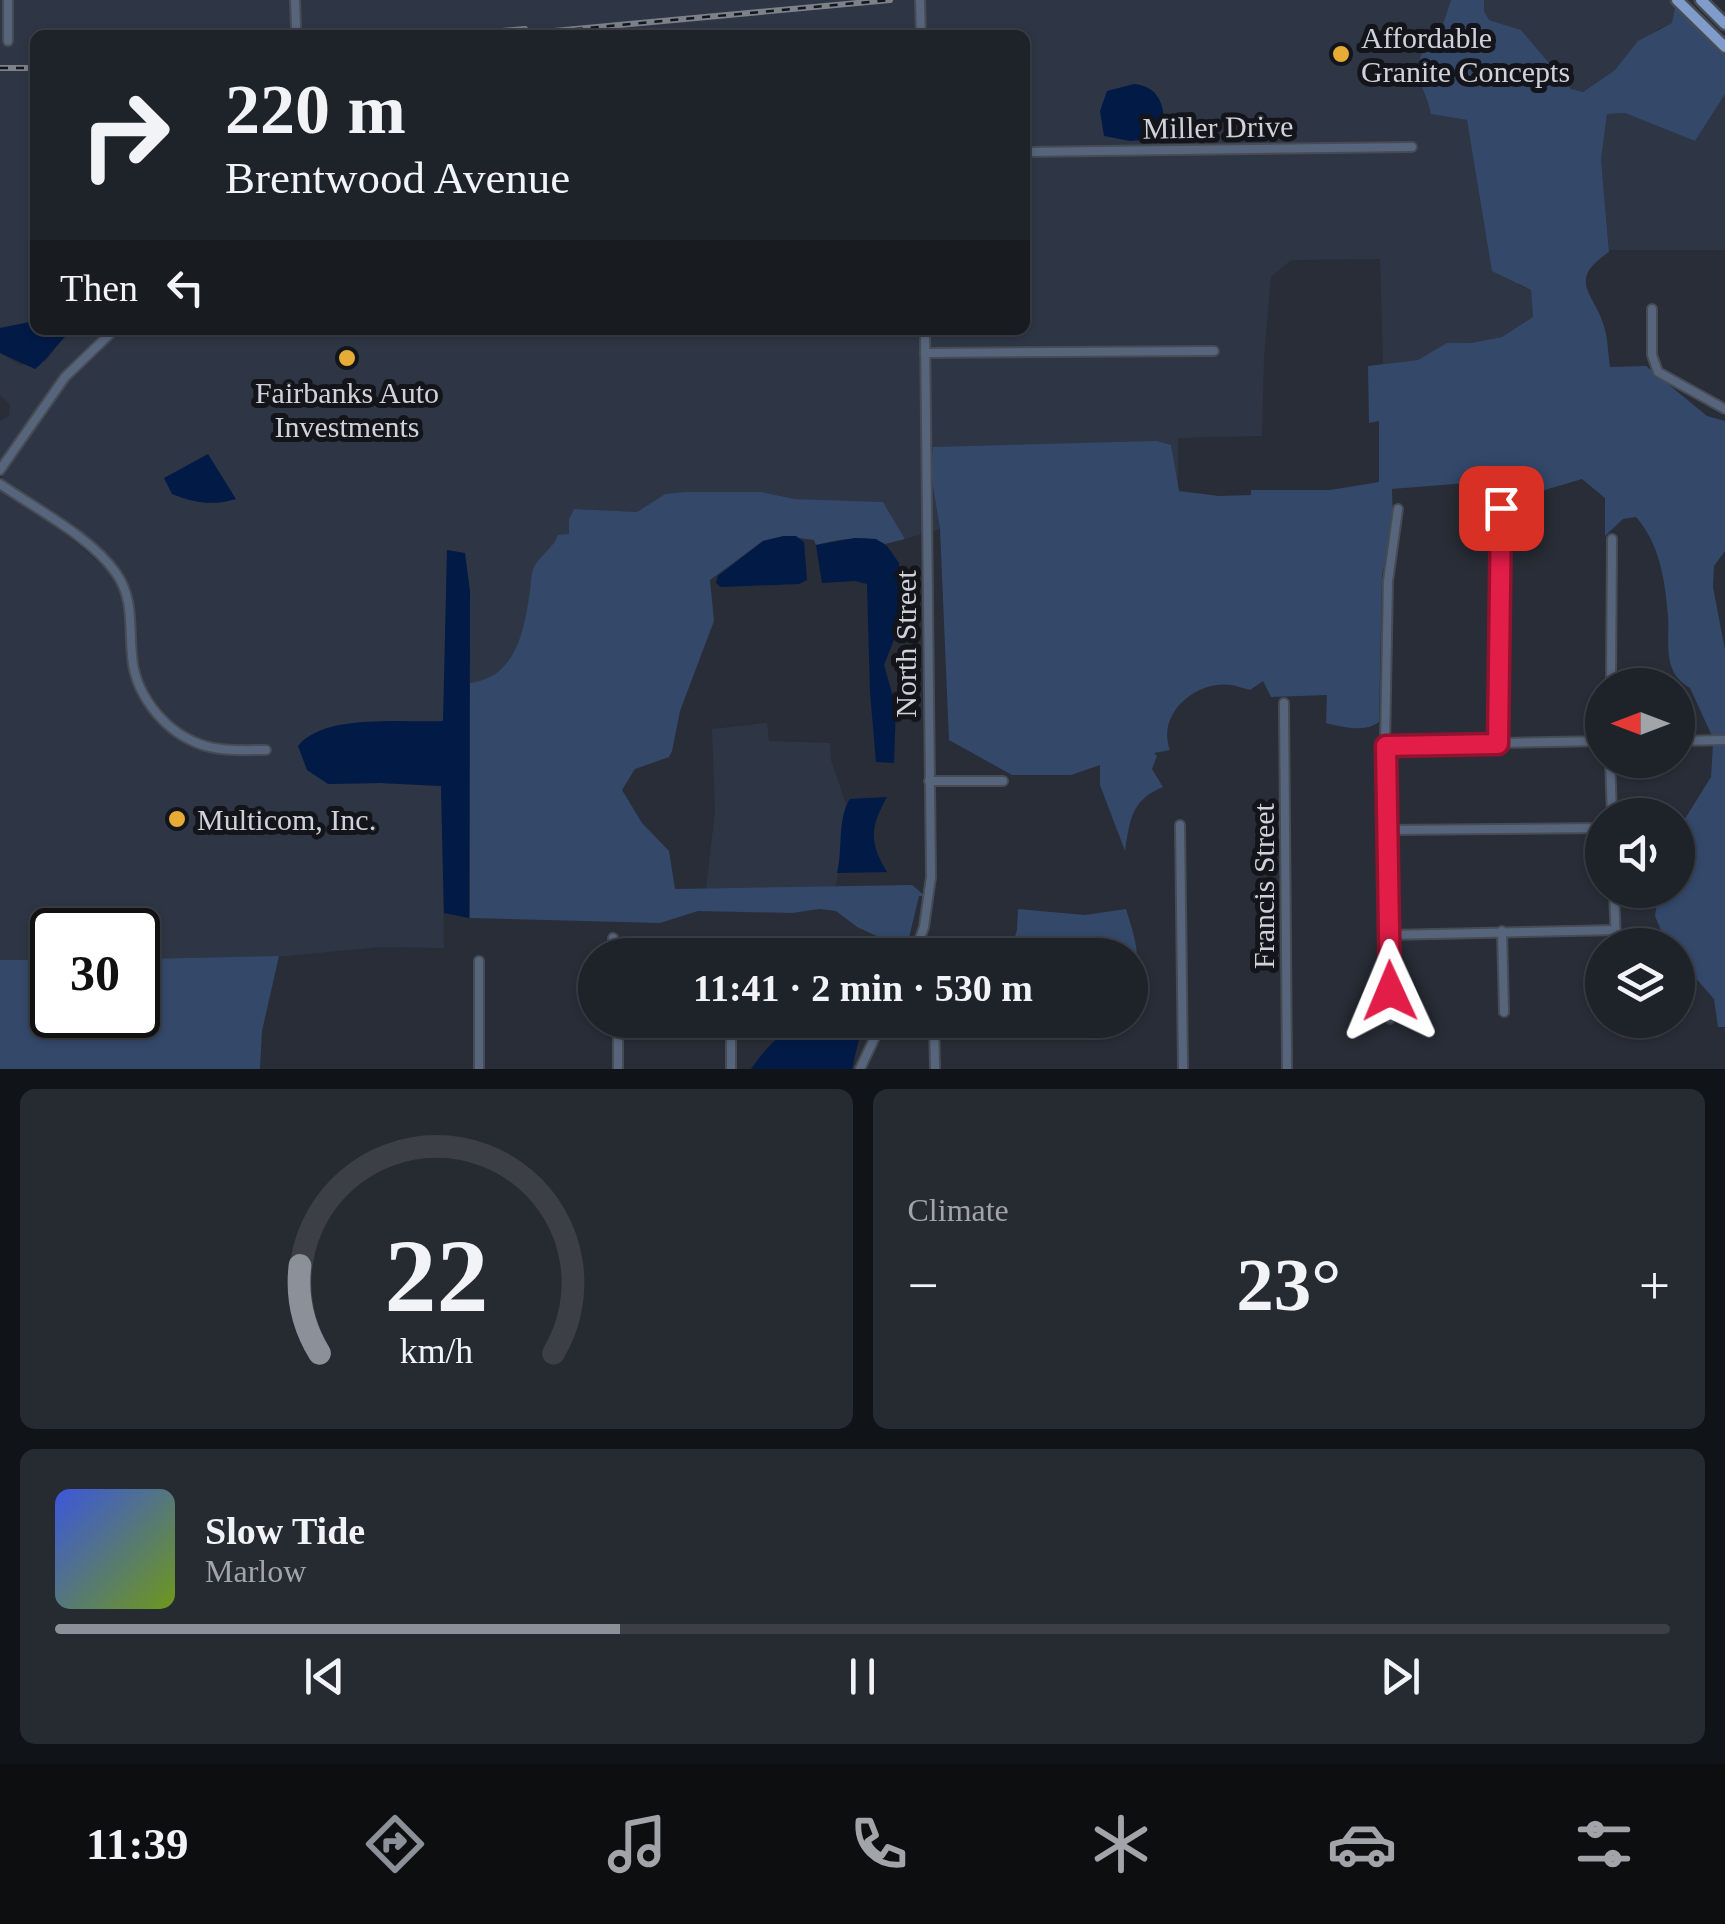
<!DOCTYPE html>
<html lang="en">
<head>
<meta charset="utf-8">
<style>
	body { margin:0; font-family:Georgia,serif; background:#262a31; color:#f1f3f6; height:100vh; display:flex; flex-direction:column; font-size:38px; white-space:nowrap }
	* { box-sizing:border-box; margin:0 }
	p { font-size:32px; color:#a1a4a8 }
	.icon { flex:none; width:55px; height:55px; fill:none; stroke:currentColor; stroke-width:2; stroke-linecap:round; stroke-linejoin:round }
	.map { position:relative; height:1069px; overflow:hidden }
	.details { display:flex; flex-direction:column; gap:20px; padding:20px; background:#101317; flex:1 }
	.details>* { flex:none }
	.guide { position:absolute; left:30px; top:30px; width:1000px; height:305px; border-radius:15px; box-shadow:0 2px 8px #0004,0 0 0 2px #3c3f46; background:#1e2229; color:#f1f3f6; overflow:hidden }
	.needle { width:65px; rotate:270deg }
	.buttons { position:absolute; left:1585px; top:668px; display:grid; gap:20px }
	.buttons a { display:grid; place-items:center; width:110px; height:110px; border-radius:50%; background:#1e2229; box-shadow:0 2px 8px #0004,0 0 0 2px #3c3f46; font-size:50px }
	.speed { position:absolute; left:30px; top:908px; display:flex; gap:20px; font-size:50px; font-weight:700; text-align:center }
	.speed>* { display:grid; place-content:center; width:130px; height:130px; border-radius:50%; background:#1e2229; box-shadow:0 2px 8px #0004,0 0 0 2px #3c3f46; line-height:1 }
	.speed .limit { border:5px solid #111; border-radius:15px; background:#fff; color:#111 }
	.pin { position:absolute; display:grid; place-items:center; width:85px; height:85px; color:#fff; margin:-42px; border-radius:20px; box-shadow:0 5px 15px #0006 }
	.me { position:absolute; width:110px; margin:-55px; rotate:359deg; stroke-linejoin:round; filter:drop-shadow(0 0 8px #0008) }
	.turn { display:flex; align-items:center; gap:35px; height:210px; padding:0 30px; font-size:45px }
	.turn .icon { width:130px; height:130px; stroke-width:2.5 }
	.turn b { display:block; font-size:70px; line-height:85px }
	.then { display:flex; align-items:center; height:95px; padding:0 30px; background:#0003; gap:20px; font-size:38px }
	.big { font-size:75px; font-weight:800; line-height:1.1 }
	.details .widget { flex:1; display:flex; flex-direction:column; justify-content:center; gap:15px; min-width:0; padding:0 35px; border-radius:15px; background:#262a31 }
	.details .dial { align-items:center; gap:0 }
	.dial svg { height:260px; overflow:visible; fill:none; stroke:#3c3f46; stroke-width:7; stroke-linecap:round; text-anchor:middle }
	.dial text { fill:#f1f3f6; stroke:none }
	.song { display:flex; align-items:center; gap:30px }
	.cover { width:120px; height:120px; border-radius:15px; background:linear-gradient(135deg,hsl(230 70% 55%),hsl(80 70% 35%)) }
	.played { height:10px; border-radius:5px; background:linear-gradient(90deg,#8c9099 35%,#3c3f46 35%) }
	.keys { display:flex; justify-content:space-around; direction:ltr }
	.heat { display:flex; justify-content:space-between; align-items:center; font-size:55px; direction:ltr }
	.details .tiles { flex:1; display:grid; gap:20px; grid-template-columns:1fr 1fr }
	.widget:last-child { grid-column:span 2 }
	.trip { position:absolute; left:578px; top:938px; width:570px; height:100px; border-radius:50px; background:#1e2229; box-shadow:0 2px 8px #0004,0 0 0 2px #3c3f46; font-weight:800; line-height:100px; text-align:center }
	.menu { display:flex; height:160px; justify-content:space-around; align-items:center; background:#0c0e10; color:#a1a4a8 }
	.menu .icon { width:70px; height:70px }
	.menu .selected { color:#8c9099 }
	.menu b { font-size:45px; color:#f1f3f6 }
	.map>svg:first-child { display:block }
</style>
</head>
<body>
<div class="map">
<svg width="1725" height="1069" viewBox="0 0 1725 1069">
	<rect width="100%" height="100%" fill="#282d37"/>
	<!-- built -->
	<g fill="#2e3645">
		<polygon points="0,0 4,0 4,44 12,44 12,0 291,0 293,31 301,30 300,0 916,0 916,35 35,35 35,321 0,328"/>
		<polygon points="925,0 1451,0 1443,24 1431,31 1422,47 1418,76 1427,92 1432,114 1467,120 1486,226 1518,285 1531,290 1533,317 1502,337 1471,343 1448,343 1418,360 1383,364 1380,259 1291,260 1271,277 1264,357 1262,436 1178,438 1178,488 1171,446 931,474 940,529 931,532 930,357 1218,354 1217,347 930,349 929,330 1025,330 1025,156 1417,150 1416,143 1025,148 1025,35 925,35"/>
		<polygon points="1484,0 1671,0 1679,7 1672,24 1658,29 1615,70 1583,92 1571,89 1521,30 1489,20 1484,11"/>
		<polygon points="1725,94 1725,250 1609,250 1601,159 1607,114 1625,113 1695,141"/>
		<polygon points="75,330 108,330 62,375 0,462 0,421 9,416 10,405 0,395 0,353 20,365 46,361 66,334"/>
		<polygon points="120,330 920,330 922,534 905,539 883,502 795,499 761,492 665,494 637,512 574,509 569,519 569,535 558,535 552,549 534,567 526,619 516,652 505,666 485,681 470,683 470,591 447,550 444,722 333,726 328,784 380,783 441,786 444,948 380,947 287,956 138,959 138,930 52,930 52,960 0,960 0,489 62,531 112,574 125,605 131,675 138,694 163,725 196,747 232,753 270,754 270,747 216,744 199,740 170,720 146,690 139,673 134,604 119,570 104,553 68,525 0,480 69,379"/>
		<polygon points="767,723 769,741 830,743 831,760 846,804 842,855 835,888 706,889 715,811 712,729"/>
	</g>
	<!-- green -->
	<g fill="#34486a">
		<path d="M1451 0H1484V11L1489 20 1521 30 1571 89 1583 92 1615 70 1638 41 1672 23 1675 8 1679 7 1725 53V94L1695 141 1625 113 1607 114 1601 159 1609 252C1566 281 1594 292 1604 326 1608 339 1608 353 1610 367L1646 366 1707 416 1725 421V551L1714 566 1713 587 1725 650V736H1712L1690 688C1661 672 1670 641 1668 616 1665 581 1660 544 1636 517L1623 519 1605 536V498L1582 479 1535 493 1507 491 1491 481 1392 489 1393 526 1382 575 1379 722C1364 733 1343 727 1326 723L1327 695 1271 697 1263 681 1250 690C1239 687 1229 683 1217 685 1186 689 1158 719 1170 750L1154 753 1157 756 1152 769 1163 787C1131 800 1130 820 1125 851L1100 785V765L1071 775H1012L949 740 940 529 931 474 933 447 1156 441 1171 445 1179 491 1219 496 1251 495V490H1330L1379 482V421L1369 423 1368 366 1418 360 1447 343H1471L1502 337 1533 317 1531 290 1492 271 1467 120 1431 114C1429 100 1420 86 1419 74 1417 57 1427 42 1432 26L1443 24Z"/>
		<path d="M686 492H761L795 499 883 502 905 539 885 544C868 533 835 540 816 545L814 540 784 536 763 541 710 580 714 621 680 711 672 751 669 757 635 769 622 790 642 823 669 851 675 889 912 885 925 896H919L909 938H881L857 927 836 911 819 909 792 913 698 911 660 923 470 918V683C517 677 524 630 530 591 531 584 531 573 534 567 541 554 552 550 558 535L569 534V519L574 509 637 512 665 494Z"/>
		<polygon points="1713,744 1725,744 1725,1027 1718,1027 1714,999 1678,958 1678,945 1667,945 1655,916 1659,890 1678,890 1678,830 1711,777"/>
		<path d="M1018 909 1085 915 1126 909C1134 936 1143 957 1132 985L1130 955H1009L1017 930Z"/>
		<polygon points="279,956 262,1031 260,1069 0,1069 0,960 52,960 52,1015 138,1015 138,959"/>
	</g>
	<!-- water -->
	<g fill="#021a46">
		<path d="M1134 84C1163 86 1167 114 1162 138L1130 141 1104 136 1100 111 1107 91Z"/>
		<path d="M35 321V330H75C58 339 50 358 35 369L0 353V328Z"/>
		<path d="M208 454 236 499C213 506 194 503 172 494L164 478Z"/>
		<polygon points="784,536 796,536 804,542 807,580 799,584 721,587 716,583 718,576 763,541"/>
		<polygon points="855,538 876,539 887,546 899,563 899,627 884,665 896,707 894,763 876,762 870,692 867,584 855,581 822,583 816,545"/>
		<path d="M447 550 465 553 470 591 469 918 444 913 441 786 380 783 328 784 307 770 298 746C324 713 404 723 443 721Z"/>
		<path d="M887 797C871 826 868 841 887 872L837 873C843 851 837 818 850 799Z"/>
		<path d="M852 1020 859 1039 852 1069H751C782 1025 800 1020 852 1020Z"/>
	</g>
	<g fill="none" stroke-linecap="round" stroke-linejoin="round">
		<defs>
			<g id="minor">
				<polyline points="295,0 296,27"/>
				<polyline points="920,0 921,35"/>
				<polyline points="8,41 8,0"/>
				<polyline points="1025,152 1412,147"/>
				<polyline points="1652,309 1652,355 1658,372 1725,409"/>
				<polyline points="925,353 1214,351"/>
				<polyline points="0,470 65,377 114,330"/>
				<path d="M0 484C36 509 91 537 116 573 134 599 129 625 132 655 134 692 162 729 197 743 218 752 244 750 266 750"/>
				<polyline points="1611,685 1612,539"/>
				<polyline points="1284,703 1287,1069"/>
				<polyline points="1678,741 1725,740"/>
				<polyline points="1498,743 1501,508"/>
				<polyline points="1385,745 1602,741"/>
				<polyline points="1610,760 1612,815"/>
				<polyline points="929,781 1003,781"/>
				<polyline points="1180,825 1183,1069"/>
				<polyline points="1387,830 1602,828"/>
				<polyline points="1614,890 1616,945"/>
				<polyline points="1502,931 1504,1012"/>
				<polyline points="1389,935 1616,930"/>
				<polyline points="613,938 614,955"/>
				<polyline points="914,955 924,927 931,877 925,330"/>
				<polyline points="479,961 479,1069"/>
				<polyline points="1390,1019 1385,745 1388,581 1398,509"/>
				<polyline points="618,1020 618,1069"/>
				<polyline points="731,1020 731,1069"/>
				<polyline points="934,1020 935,1069"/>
				<polyline points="860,1069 883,1020"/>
			</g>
			<g id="major">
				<polyline points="1677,0 1725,47"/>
				<polyline points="1701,0 1725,24"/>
			</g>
		</defs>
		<!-- minor casing -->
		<use href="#minor" stroke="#464b54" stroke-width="12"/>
		<!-- major casing -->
		<use href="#major" stroke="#464b54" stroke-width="15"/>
		<!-- minor -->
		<use href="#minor" stroke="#57657c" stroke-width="8"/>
		<!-- major -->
		<use href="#major" stroke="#809ccb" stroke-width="10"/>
		<defs>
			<g id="rail">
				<polyline points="455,35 525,29"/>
				<polyline points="511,35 890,0"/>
				<polyline points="0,68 35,68"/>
			</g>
		</defs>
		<!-- rail casing -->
		<use href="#rail" stroke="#7d818a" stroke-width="6"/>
		<!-- rail -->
		<use href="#rail" stroke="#13151a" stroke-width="2.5" stroke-dasharray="8" stroke-linecap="butt"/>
	</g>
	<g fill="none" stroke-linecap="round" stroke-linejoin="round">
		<defs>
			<polyline id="route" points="1390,991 1386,746 1498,744 1501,508"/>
		</defs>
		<!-- route casing -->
		<use href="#route" stroke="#92132f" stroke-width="25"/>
		<!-- route -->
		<use href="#route" stroke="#e11d48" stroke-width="18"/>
	</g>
	<!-- markers -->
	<g fill="#e6ac36" stroke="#13151a" stroke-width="4">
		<circle cx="1341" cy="54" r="10"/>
		<circle cx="347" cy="358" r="10"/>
		<circle cx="177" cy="819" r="10"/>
	</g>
	<g text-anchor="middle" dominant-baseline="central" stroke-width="10" stroke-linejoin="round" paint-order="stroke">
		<!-- poi labels -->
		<g font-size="30" fill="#cfd2d9" stroke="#13151a" text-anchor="start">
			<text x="1361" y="37">Affordable<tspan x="1361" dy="34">Granite Concepts</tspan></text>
			<text x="347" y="392" text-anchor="middle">Fairbanks Auto<tspan x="347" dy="34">Investments</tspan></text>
			<text x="197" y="819">Multicom, Inc.</text>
		</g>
		<!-- street labels -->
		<g font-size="30" fill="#cfd2d9" stroke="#13151a">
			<text transform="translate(1218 127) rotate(-1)">Miller Drive</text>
			<text transform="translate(905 644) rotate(-90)">North Street</text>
			<text transform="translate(1263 886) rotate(-90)">Francis Street</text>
		</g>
	</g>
</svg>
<div class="buttons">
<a><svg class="needle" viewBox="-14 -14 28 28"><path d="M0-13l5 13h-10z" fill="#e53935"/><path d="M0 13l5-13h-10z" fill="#a1a4a8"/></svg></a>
<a><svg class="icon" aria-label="sound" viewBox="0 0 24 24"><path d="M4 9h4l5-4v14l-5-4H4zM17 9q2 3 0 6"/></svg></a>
<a><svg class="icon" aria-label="layers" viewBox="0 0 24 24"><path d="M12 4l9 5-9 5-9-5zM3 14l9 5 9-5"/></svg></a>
</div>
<div class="speed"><div class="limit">30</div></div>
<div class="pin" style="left:1501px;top:508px;background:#d93025"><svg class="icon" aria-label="arrive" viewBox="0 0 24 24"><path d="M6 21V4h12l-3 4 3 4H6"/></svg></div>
<svg class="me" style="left:1390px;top:991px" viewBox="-20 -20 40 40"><path d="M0-17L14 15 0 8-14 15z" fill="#e11d48" stroke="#fff" stroke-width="4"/></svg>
<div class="trip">11:41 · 2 min · 530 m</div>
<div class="guide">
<div class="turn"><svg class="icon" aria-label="right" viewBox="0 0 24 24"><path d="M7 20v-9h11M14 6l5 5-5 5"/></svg><div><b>220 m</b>Brentwood Avenue</div></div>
<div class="then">Then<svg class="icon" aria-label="left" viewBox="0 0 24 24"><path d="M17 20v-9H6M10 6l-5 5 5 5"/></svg></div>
</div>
</div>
<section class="details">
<div class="tiles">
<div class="widget dial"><svg viewBox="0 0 100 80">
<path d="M14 69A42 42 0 1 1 86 69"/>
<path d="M14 69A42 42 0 0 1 8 42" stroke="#8c9099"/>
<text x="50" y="56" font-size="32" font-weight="700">22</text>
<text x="50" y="72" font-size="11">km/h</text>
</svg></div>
<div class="widget"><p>Climate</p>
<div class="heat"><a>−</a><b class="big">23°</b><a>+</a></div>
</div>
<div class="widget">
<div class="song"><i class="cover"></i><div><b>Slow Tide</b><p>Marlow</p></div></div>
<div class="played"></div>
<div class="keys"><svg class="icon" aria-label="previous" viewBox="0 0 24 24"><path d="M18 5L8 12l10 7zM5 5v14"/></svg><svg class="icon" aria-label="pause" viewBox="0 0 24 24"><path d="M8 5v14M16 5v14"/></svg><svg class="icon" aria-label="next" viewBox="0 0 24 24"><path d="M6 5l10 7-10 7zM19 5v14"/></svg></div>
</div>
</div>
</section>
<nav class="menu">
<b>11:39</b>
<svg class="icon selected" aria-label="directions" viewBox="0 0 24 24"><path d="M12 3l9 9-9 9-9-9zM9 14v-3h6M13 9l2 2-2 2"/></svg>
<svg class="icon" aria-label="music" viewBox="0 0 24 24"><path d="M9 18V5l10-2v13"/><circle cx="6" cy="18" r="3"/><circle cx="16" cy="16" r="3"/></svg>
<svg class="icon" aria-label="phone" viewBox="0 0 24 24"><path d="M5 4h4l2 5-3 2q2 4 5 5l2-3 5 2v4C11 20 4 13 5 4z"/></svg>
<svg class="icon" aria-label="climate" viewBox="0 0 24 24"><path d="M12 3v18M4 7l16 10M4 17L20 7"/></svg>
<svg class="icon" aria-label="car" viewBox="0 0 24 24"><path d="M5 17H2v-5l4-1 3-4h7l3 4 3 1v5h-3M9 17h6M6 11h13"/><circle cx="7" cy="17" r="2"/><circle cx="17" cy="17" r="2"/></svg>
<svg class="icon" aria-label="filters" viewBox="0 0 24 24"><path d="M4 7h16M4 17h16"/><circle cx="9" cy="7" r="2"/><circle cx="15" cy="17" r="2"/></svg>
</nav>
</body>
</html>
